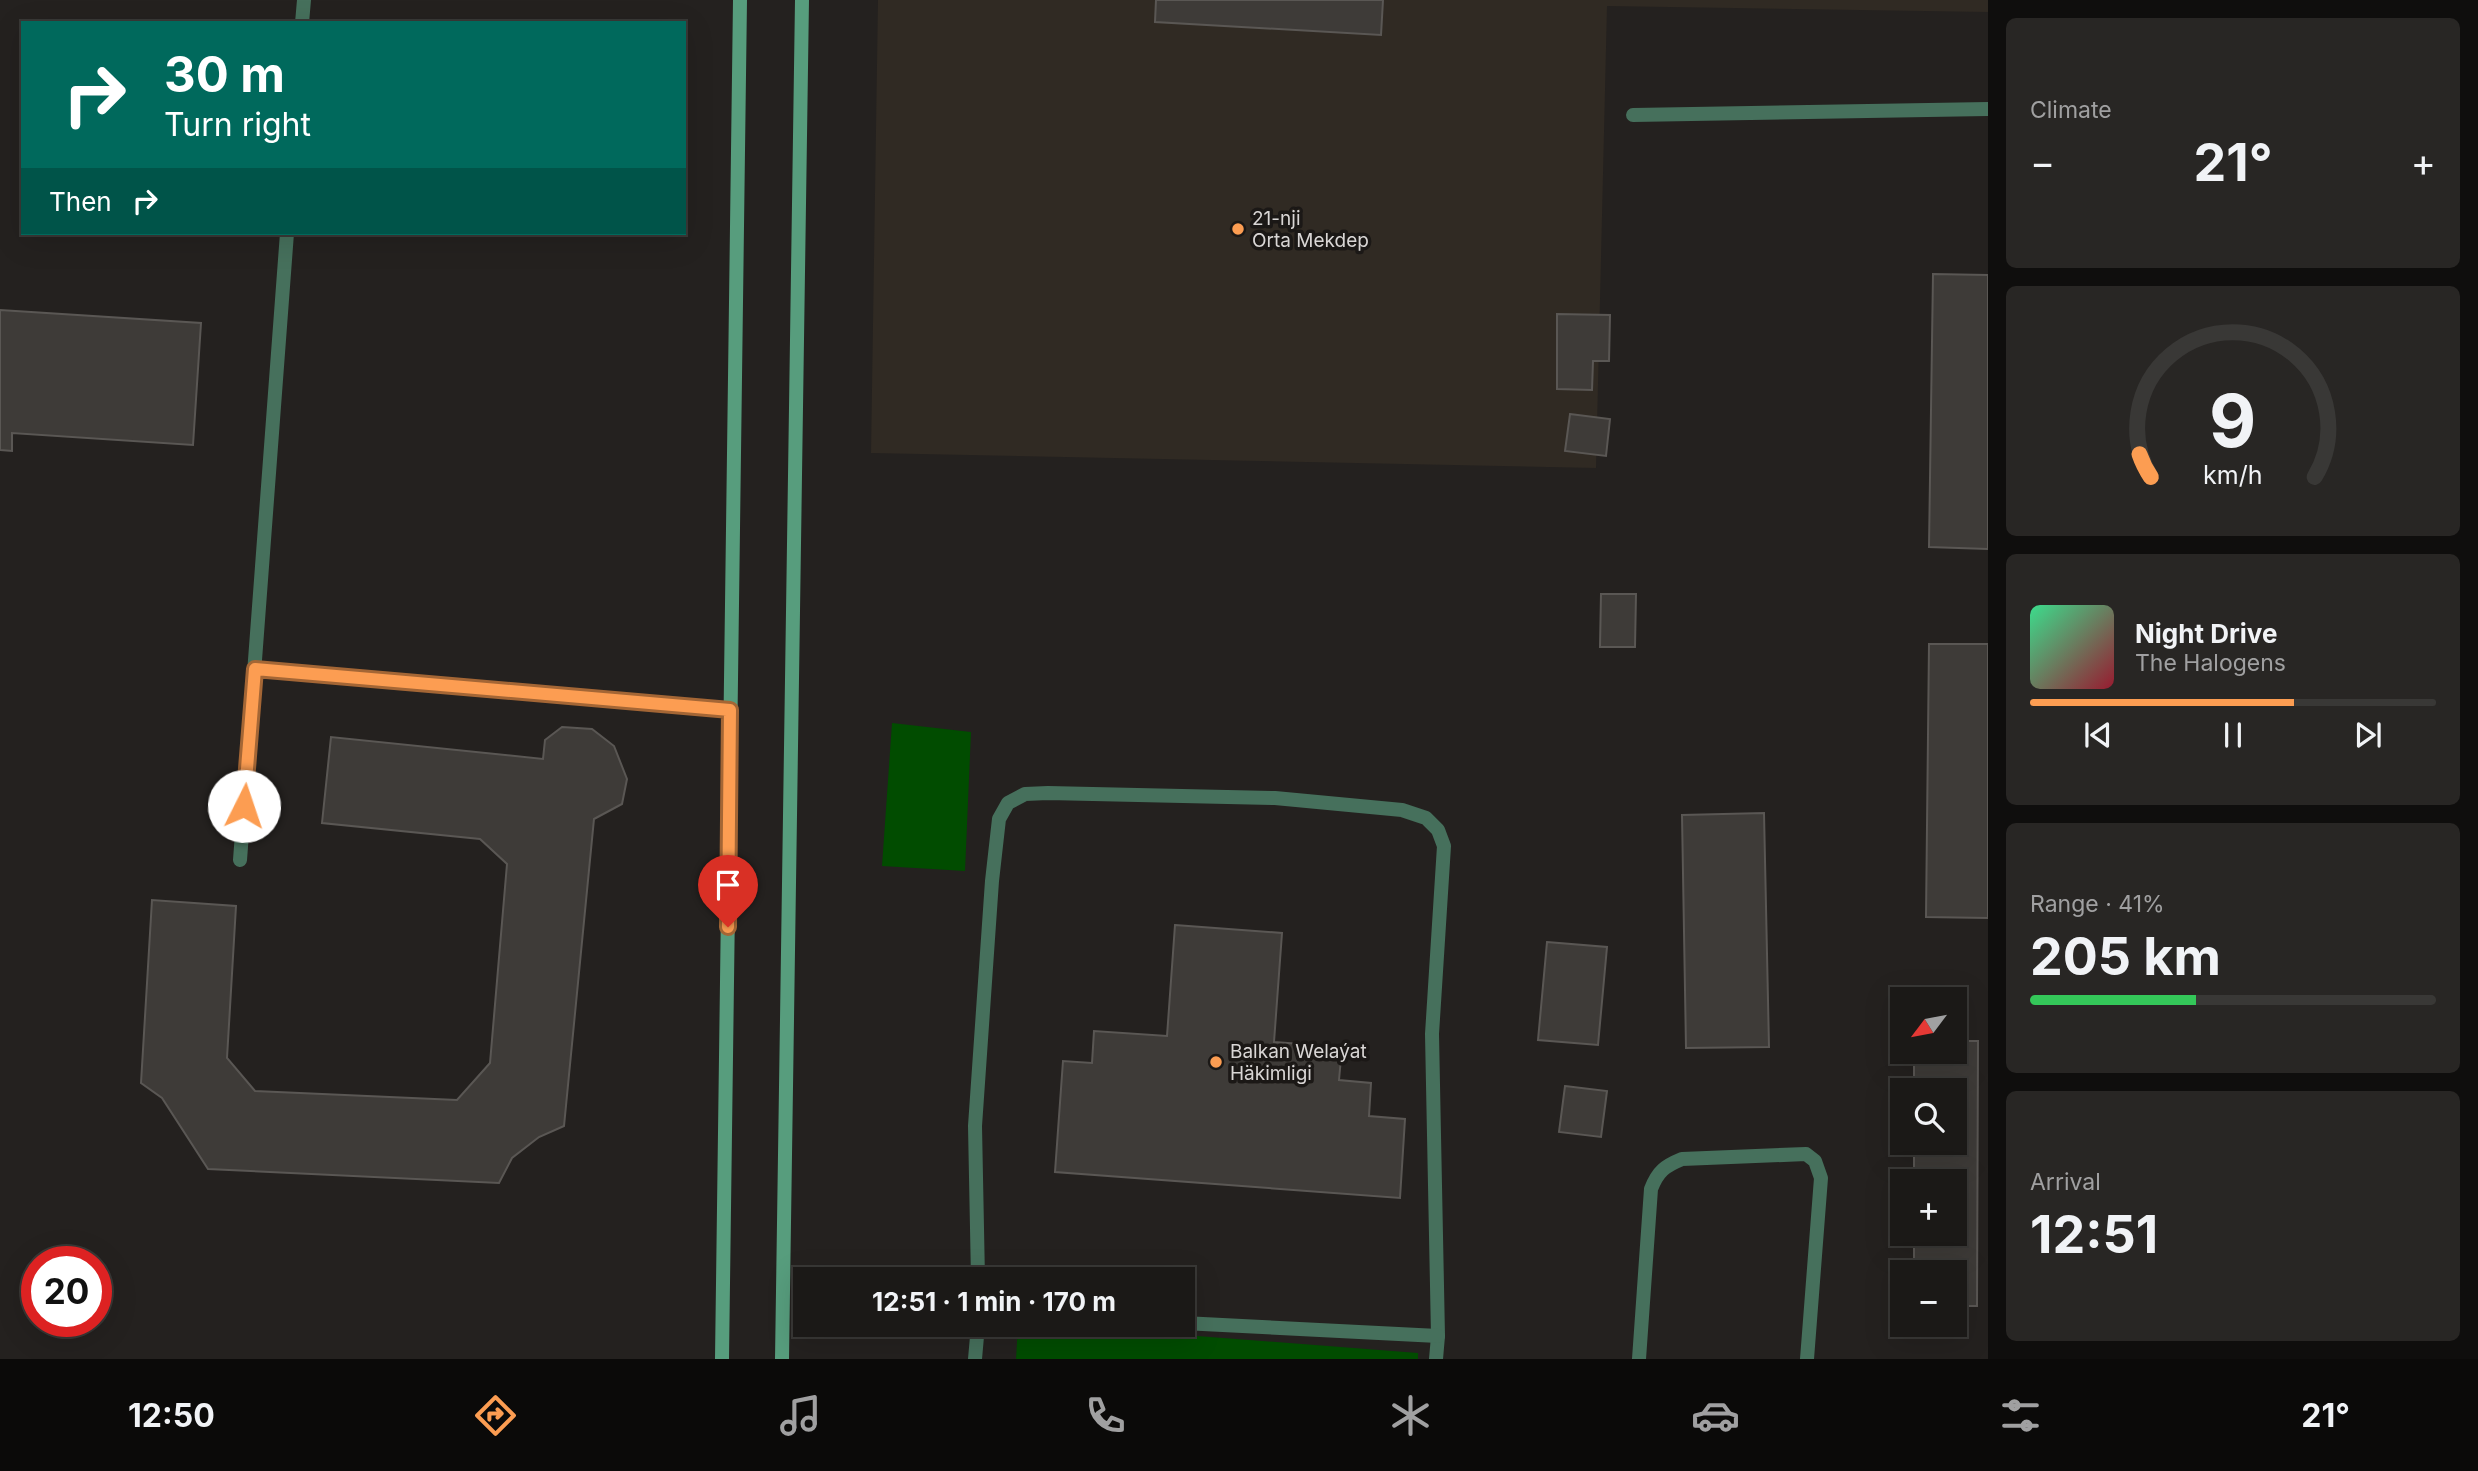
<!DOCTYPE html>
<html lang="en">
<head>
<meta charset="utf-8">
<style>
	body { margin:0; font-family:Inter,sans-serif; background:#282624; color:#f1f3f6; height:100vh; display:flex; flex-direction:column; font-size:26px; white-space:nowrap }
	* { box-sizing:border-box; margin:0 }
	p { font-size:23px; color:#a0a0a1 }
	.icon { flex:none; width:38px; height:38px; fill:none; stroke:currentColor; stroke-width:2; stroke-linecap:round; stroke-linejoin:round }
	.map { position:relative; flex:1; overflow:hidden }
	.drawer { display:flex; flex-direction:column; gap:18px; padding:18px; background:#0f0e0d; width:490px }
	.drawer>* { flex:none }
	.guide { position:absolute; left:21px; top:21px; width:665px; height:214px; border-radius:0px; box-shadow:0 7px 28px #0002,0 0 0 2px #393836; background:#00695c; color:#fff; overflow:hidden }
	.needle { width:46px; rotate:238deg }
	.fabs { position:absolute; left:1890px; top:987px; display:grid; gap:14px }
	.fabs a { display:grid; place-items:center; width:77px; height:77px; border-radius:0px; background:#1b1917; box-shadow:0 7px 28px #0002,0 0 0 2px #393836; font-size:35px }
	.speed { position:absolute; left:21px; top:1246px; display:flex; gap:14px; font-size:35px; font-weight:700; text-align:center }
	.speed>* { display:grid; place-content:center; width:91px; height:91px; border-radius:50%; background:#1b1917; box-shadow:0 7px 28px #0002,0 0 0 2px #393836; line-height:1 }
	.speed .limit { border:10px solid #d22; background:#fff; color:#111 }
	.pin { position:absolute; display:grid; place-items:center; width:60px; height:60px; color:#fff; margin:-72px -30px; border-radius:50% 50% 50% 0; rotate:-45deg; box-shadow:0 0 7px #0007 }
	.pin .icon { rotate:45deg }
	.me { position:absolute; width:77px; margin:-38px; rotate:4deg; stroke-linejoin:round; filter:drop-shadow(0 0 5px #0008) }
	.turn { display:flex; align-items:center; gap:24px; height:147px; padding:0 28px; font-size:32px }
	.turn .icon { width:91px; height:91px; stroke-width:2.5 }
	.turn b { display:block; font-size:49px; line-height:60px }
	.then { display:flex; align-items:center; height:66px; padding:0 28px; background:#0003; gap:14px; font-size:26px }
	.big { font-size:52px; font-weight:700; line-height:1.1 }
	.drawer .tile { flex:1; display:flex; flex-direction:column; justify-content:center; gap:10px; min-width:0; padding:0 24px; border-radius:10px; background:#282624 }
	.drawer .dial { align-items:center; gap:0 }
	.dial svg { height:182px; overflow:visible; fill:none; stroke:#393836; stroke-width:7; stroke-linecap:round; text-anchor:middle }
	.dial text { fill:#f1f3f6; stroke:none }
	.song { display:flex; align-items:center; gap:21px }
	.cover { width:84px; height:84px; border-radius:10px; background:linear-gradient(135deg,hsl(150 70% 55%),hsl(350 70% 35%)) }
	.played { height:7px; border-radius:4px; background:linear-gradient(90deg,#fc9d52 65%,#393836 65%) }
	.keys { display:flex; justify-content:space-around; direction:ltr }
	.heat { display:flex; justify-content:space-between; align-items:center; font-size:38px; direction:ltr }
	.charge { height:10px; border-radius:5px; background:linear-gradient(90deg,#34c759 41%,#393836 0) }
	.trip { position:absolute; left:793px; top:1267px; width:402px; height:70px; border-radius:0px; background:#1b1917; box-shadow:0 7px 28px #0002,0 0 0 2px #393836; font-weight:700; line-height:70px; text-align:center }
	.tab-bar { display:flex; height:112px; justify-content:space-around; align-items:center; background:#0b0a09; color:#a0a0a1 }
	.tab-bar .icon { width:49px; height:49px }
	.tab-bar .active { color:#fc9d52 }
	.tab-bar b { font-size:32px; color:#f1f3f6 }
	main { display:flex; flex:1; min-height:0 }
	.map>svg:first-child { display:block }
</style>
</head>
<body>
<main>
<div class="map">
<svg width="1988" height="1359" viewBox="0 0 1988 1359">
	<rect width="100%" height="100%" fill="#24211f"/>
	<!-- built -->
	<polygon fill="#302a23" points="878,0 1988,0 1988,12 1607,6 1596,468 871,453"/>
	<!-- green -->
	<g fill="#014c00">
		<polygon points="892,723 971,732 965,871 882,866"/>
		<polygon points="1018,1325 1054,1325 1418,1353 1418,1359 1016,1359"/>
	</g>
	<!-- building -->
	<g fill="#3e3b38" stroke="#5a5754" stroke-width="2">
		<polygon points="1156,0 1383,0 1381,35 1155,22"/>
		<polygon points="1933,274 1988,275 1988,549 1929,547"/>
		<polygon points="0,310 201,323 193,445 12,433 12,451 0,450"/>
		<polygon points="1557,314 1610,315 1609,361 1593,361 1592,390 1557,389"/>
		<polygon points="1570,414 1610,419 1606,456 1565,451"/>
		<polygon points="1601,594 1636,594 1635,647 1600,647"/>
		<polygon points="1929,644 1988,644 1988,918 1926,917"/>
		<polygon points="562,727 592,729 614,746 627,779 622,804 594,819 564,1126 539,1137 512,1158 499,1183 208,1169 162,1098 141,1083 152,900 236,906 227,1058 255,1091 457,1100 490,1063 507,864 480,839 322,823 331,737 543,759 545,740"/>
		<polygon points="1764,813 1769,1047 1686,1048 1682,815"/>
		<polygon points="1175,925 1282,933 1274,1042 1342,1047 1339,1080 1371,1083 1369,1116 1405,1119 1400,1198 1055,1172 1063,1061 1092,1063 1094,1031 1167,1036"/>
		<polygon points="1547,942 1607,947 1598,1045 1538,1040"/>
		<polygon points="1955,1041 1978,1041 1977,1306 1955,1306 1955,1272 1914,1272 1914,1234 1955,1234 1955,1181 1914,1181 1914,1143 1955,1143 1955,1090 1914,1090 1914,1052 1955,1052"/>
		<polygon points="1565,1086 1607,1091 1601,1137 1559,1132"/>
	</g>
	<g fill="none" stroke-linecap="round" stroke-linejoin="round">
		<!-- lane -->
		<g stroke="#46705c" stroke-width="14">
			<polyline points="302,23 304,0"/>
			<polyline points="1633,115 1988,109"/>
			<polyline points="255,669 731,710"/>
			<polyline points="240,860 287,233"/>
			<polyline points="978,1279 975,1126 992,881 999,819 1008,803 1025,794 1048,793 1275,798 1402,810 1426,818 1438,830 1444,846 1432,1034 1438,1336 1436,1359"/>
			<polyline points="1183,1323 1438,1336"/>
			<polyline points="975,1359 978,1325"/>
			<path d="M1639 1359 1651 1189C1658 1171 1665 1166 1682 1159L1806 1154 1815 1161 1821 1178 1807 1359"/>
		</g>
		<!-- secondary -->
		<g stroke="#579d7d" stroke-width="14">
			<polyline points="722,1359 740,0"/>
			<polyline points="782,1359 802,0"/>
		</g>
	</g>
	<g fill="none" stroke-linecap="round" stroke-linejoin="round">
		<defs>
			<polyline id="route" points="244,806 255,669 730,710 728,927"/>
		</defs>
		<!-- route casing -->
		<use href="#route" stroke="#a46635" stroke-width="18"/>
		<!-- route -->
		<use href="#route" stroke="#fc9d52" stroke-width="12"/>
	</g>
	<!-- markers -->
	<g fill="#fc9d52" stroke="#1b1816" stroke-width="2.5">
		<circle cx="1238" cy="229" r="7"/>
		<circle cx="1216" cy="1062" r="7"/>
	</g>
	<g text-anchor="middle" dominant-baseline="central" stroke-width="7" stroke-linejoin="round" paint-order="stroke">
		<!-- poi labels -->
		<g font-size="19" fill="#d9d6d5" stroke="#1b1816" text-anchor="start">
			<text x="1252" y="218">21-nji<tspan x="1252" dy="22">Orta Mekdep</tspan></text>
			<text x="1230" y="1051">Balkan Welaýat<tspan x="1230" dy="22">Häkimligi</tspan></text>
		</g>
	</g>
</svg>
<div class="fabs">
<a><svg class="needle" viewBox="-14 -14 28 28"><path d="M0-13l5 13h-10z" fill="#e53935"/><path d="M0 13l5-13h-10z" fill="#a0a0a1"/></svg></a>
<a><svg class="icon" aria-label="search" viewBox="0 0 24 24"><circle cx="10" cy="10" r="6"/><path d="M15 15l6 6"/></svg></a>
<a>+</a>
<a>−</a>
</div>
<div class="speed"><div class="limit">20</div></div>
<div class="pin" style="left:728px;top:927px;background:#d93025"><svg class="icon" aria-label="arrive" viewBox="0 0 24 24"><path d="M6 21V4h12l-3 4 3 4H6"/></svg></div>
<svg class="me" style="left:244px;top:806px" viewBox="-20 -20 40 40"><circle r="19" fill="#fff"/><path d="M0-13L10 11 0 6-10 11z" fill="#fc9d52"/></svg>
<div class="trip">12:51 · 1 min · 170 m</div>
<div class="guide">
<div class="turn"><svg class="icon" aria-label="right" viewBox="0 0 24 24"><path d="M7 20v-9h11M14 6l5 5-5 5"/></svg><div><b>30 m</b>Turn right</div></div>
<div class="then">Then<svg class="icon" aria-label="right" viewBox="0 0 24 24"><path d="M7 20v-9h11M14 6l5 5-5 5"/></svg></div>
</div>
</div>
<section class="drawer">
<div class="tile"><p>Climate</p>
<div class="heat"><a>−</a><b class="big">21°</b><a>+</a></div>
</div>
<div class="tile dial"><svg viewBox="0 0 100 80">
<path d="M14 69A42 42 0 1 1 86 69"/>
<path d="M14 69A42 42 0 0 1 9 59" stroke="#fc9d52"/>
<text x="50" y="56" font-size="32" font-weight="700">9</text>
<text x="50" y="72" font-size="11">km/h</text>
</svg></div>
<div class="tile">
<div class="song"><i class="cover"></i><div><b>Night Drive</b><p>The Halogens</p></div></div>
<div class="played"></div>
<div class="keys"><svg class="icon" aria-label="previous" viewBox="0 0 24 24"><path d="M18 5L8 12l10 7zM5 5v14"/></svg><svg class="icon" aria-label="pause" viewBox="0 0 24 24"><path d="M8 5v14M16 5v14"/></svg><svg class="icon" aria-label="next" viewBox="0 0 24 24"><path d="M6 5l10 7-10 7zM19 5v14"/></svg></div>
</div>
<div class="tile"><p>Range · 41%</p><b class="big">205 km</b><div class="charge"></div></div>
<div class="tile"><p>Arrival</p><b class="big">12:51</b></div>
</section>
</main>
<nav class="tab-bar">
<b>12:50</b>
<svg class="icon active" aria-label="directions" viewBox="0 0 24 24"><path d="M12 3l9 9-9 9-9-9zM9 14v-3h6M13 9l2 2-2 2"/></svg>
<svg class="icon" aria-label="music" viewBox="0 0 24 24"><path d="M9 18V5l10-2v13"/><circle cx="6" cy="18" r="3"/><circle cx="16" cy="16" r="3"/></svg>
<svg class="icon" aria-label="phone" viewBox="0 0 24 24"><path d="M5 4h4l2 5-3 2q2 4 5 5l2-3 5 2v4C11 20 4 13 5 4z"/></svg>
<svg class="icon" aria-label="climate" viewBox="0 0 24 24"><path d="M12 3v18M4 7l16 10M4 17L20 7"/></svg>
<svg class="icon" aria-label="car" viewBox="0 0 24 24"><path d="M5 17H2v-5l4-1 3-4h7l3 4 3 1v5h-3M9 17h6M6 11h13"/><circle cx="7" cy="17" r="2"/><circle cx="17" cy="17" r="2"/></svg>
<svg class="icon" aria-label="filters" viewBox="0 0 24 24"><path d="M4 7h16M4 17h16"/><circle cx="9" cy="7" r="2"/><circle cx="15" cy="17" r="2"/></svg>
<b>21°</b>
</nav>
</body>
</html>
